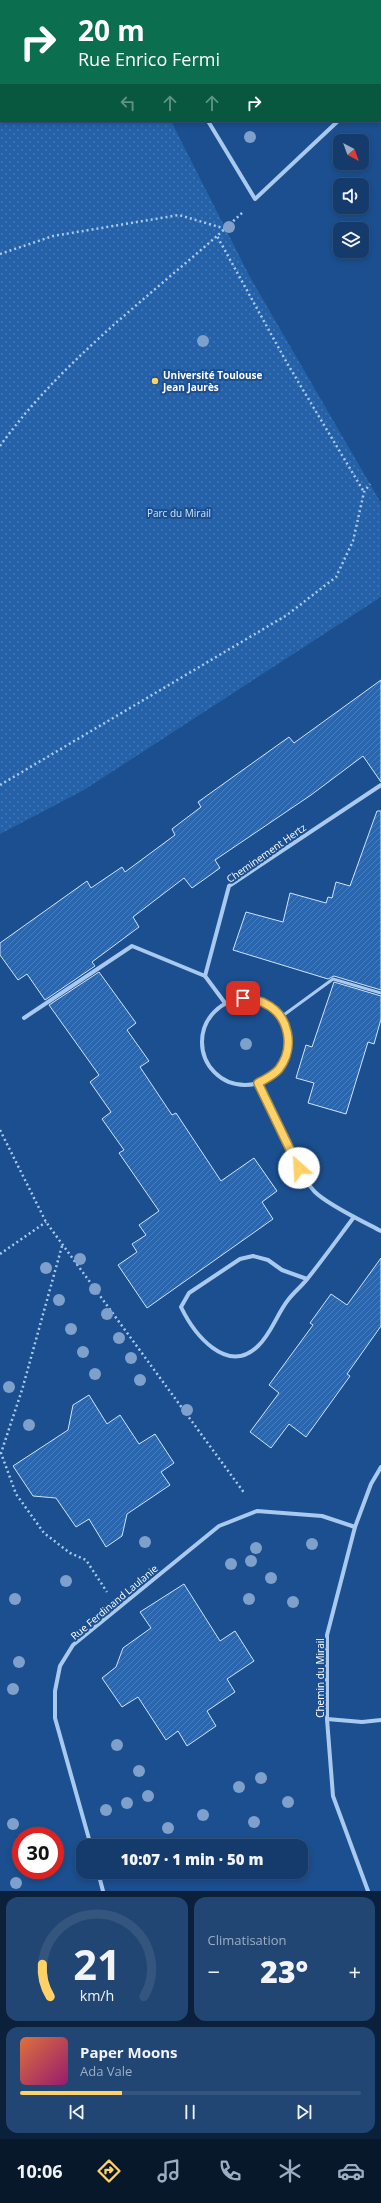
<!DOCTYPE html>
<html lang="fr">
<head>
<meta charset="utf-8">
<style>
	body { margin:0; font-family:"Open Sans",sans-serif; background:#214673; color:#f1f3f6; height:100vh; display:flex; flex-direction:column; font-size:15px; white-space:nowrap }
	* { box-sizing:border-box; margin:0 }
	p { font-size:13px; color:#9dadc1 }
	.icon { flex:none; width:22px; height:22px; fill:none; stroke:currentColor; stroke-width:2; stroke-linecap:round; stroke-linejoin:round }
	.map { position:relative; height:1891px; overflow:hidden }
	.panel { display:flex; flex-direction:column; gap:6px; padding:6px; background:#0b203b; flex:1 }
	.panel>* { flex:none }
	.hud { position:absolute; left:0px; top:0px; width:381px; height:122px; box-shadow:0 2px 6px #0003,0 0 0 1px #33557e; background:#0b6e4f; color:#fff; overflow:hidden }
	.needle { width:26px; rotate:139deg }
	.fabs { position:absolute; left:333px; top:134px; display:grid; gap:8px }
	.fabs a { display:grid; place-items:center; width:36px; height:36px; border-radius:8px; background:#143b6b; box-shadow:0 2px 6px #0003,0 0 0 1px #33557e; font-size:20px }
	.speed { position:absolute; left:12px; top:1827px; display:flex; gap:8px; font-size:20px; font-weight:700; text-align:center }
	.speed>* { display:grid; place-content:center; width:52px; height:52px; border-radius:50%; background:#143b6b; box-shadow:0 2px 6px #0003,0 0 0 1px #33557e; line-height:1 }
	.speed .limit { border:6px solid #d22; background:#fff; color:#111 }
	.pin { position:absolute; display:grid; place-items:center; width:34px; height:34px; color:#fff; margin:-17px; border-radius:8px; box-shadow:0 2px 6px #0006 }
	.me { position:absolute; width:44px; margin:-22px; rotate:334deg; stroke-linejoin:round; filter:drop-shadow(0 0 3px #0008) }
	.turn { display:flex; align-items:center; gap:14px; height:84px; padding:0 12px; font-size:18px }
	.turn .icon { width:52px; height:52px; stroke-width:2.5 }
	.turn b { display:block; font-size:28px; line-height:34px }
	.lanes { display:flex; align-items:center; height:38px; padding:0 12px; background:#0003; justify-content:center; gap:20px; direction:ltr }
	.lanes .off { opacity:.35 }
	.big { font-size:30px; font-weight:800; line-height:1.1 }
	.panel .card { flex:1; display:flex; flex-direction:column; justify-content:center; gap:6px; min-width:0; padding:0 14px; border-radius:12px; background:#214673 }
	.panel .dial { align-items:center; gap:0 }
	.dial svg { height:104px; overflow:visible; fill:none; stroke:#33557e; stroke-width:7; stroke-linecap:round; text-anchor:middle }
	.dial text { fill:#f1f3f6; stroke:none }
	.song { display:flex; align-items:center; gap:12px }
	.cover { width:48px; height:48px; border-radius:6px; background:linear-gradient(135deg,hsl(20 70% 55%),hsl(320 70% 35%)) }
	.played { height:4px; border-radius:2px; background:linear-gradient(90deg,#ffd166 30%,#33557e 30%) }
	.keys { display:flex; justify-content:space-around; direction:ltr }
	.heat { display:flex; justify-content:space-between; align-items:center; font-size:22px; direction:ltr }
	.panel .tiles { flex:1; display:grid; gap:6px; grid-template-columns:1fr 1fr }
	.card:last-child { grid-column:span 2 }
	.trip { position:absolute; left:76px; top:1839px; width:232px; height:40px; border-radius:12px; background:#143b6b; box-shadow:0 2px 6px #0003,0 0 0 1px #33557e; font-weight:800; line-height:40px; text-align:center }
	.menu { display:flex; height:64px; justify-content:space-around; align-items:center; background:#08182b; color:#9dadc1 }
	.menu .icon { width:28px; height:28px }
	.menu .active { color:#ffd166 }
	.menu b { font-size:18px; color:#f1f3f6 }
	.map>svg:first-child { display:block }
</style>
</head>
<body>
<div class="map">
<svg width="381" height="1891" viewBox="0 0 381 1891">
	<defs>
		<pattern id="park-dots" width="8" height="8" patternUnits="userSpaceOnUse"><rect width="8" height="8" fill="#2461a8"/><path d="M2 2h.1M6 6h.1" fill="none" stroke="#4579b5" stroke-width="1.8" stroke-linecap="round"/></pattern>
		<pattern id="building-hatch" width="6" height="6" patternUnits="userSpaceOnUse"><rect width="6" height="6" fill="#2a66ad"/><path d="M-1 1l2-2M0 6l6-6M5 7l2-2" fill="none" stroke="#4a7db9"/></pattern>
	</defs>
	<rect width="100%" height="100%" fill="#1b4f8f"/>
	<!-- park -->
	<polygon fill="url(#park-dots)" points="0,0 109,0 1,1 1,121 171,121 250,277 381,503 381,597 84,790 0,834"/>
	<!-- building -->
	<g fill="url(#building-hatch)" stroke="#cfe3fa">
		<polygon points="381,680 381,782 363,756 311,795 215,860 220,868 192,888 184,878 133,917 139,927 92,962 95,966 45,1000 27,974 18,980 0,955 0,943 87,881 91,888 122,867 125,872 175,835 172,829 201,807 198,802 289,737 294,743"/>
		<polygon points="377,811 381,811 381,990 334,976 328,979 233,950 246,912 283,922 290,893 326,903 328,897 332,898 336,882 350,886"/>
		<polygon points="99,972 136,1023 127,1030 149,1061 140,1067 172,1115 176,1113 221,1181 254,1158 277,1191 262,1202 273,1219 147,1308 118,1265 137,1252 132,1244 146,1235 139,1225 159,1211 119,1153 124,1150 102,1119 111,1112 90,1082 99,1075 49,1005"/>
		<polygon points="334,982 381,996 381,1019 374,1044 368,1042 346,1114 308,1103 314,1083 296,1078 306,1045 312,1047"/>
		<polygon points="381,1258 381,1326 347,1374 350,1376 306,1437 289,1424 271,1448 250,1432 279,1393 269,1385 313,1325 310,1323 331,1294 347,1305"/>
		<polygon points="89,1395 107,1424 120,1415 139,1444 155,1434 174,1463 161,1472 170,1485 127,1514 122,1536 106,1547 89,1519 76,1527 56,1498 33,1496 13,1466 68,1430 73,1405"/>
		<polygon points="184,1584 220,1641 235,1631 254,1661 227,1679 235,1692 207,1711 216,1726 187,1746 178,1731 166,1740 138,1697 122,1707 102,1678 116,1667 123,1648 151,1628 140,1612"/>
	</g>
	<g fill="none" stroke-linecap="round" stroke-linejoin="round">
		<!-- path -->
		<g stroke="#a9c9ee" stroke-width="2.5" stroke-dasharray="2 3" stroke-linecap="butt">
			<polyline points="242,213 217,236 287,363 364,492"/>
			<polyline points="0,254 53,236 179,215 226,229"/>
			<path d="M0 446C59 364 142 302 217 236"/>
			<polyline points="0,785 287,615 336,577 353,541 364,492 370,484"/>
			<polyline points="0,1130 46,1222 245,1494"/>
			<polyline points="62,1246 22,1390 1,1453 16,1494 44,1533 70,1553 86,1560 107,1592"/>
			<polyline points="0,1254 46,1222"/>
		</g>
		<!-- lane -->
		<polyline stroke="#a9c9ee" stroke-width="3" points="281,1017 333,979 381,993"/>
		<!-- street -->
		<g stroke="#a9c9ee" stroke-width="4">
			<polyline points="140,0 141,1"/>
			<polyline points="380,82 381,81"/>
			<polyline points="208,121 255,199 338,121"/>
			<polyline points="205,976 225,1003"/>
			<circle cx="245" cy="1042" r="43"/>
			<polyline points="24,1018 132,946 205,976 229,886 381,785"/>
			<path d="M258 1083C272 1112 294 1170 315 1192 328 1205 364 1222 381 1231"/>
			<path d="M307 1279 282 1270 268 1260 253 1256 240 1259 189 1293 181 1307C194 1334 227 1376 258 1346 271 1334 277 1314 288 1300 294 1292 302 1286 308 1278 324 1258 339 1237 354 1217"/>
			<polyline points="327,1719 362,1722 381,1720"/>
			<polyline points="91,1846 55,1718 55,1691 60,1666 73,1645 219,1526 257,1511 322,1516 355,1527"/>
			<polyline points="98,1872 103,1891"/>
			<polyline points="368,1891 333,1796 327,1719 327,1635 355,1527 371,1484 381,1467"/>
		</g>
	</g>
	<!-- trees -->
	<g fill="#7ea0ca">
		<circle cx="250" cy="137" r="6"/>
		<circle cx="229" cy="227" r="6"/>
		<circle cx="203" cy="341" r="6"/>
		<circle cx="246" cy="1044" r="6"/>
		<circle cx="80" cy="1259" r="6"/>
		<circle cx="46" cy="1268" r="6"/>
		<circle cx="95" cy="1289" r="6"/>
		<circle cx="59" cy="1300" r="6"/>
		<circle cx="107" cy="1314" r="6"/>
		<circle cx="71" cy="1329" r="6"/>
		<circle cx="119" cy="1338" r="6"/>
		<circle cx="83" cy="1352" r="6"/>
		<circle cx="131" cy="1358" r="6"/>
		<circle cx="95" cy="1374" r="6"/>
		<circle cx="140" cy="1380" r="6"/>
		<circle cx="9" cy="1387" r="6"/>
		<circle cx="187" cy="1410" r="6"/>
		<circle cx="29" cy="1425" r="6"/>
		<circle cx="145" cy="1542" r="6"/>
		<circle cx="312" cy="1544" r="6"/>
		<circle cx="256" cy="1548" r="6"/>
		<circle cx="251" cy="1561" r="6"/>
		<circle cx="231" cy="1564" r="6"/>
		<circle cx="271" cy="1578" r="6"/>
		<circle cx="66" cy="1581" r="6"/>
		<circle cx="15" cy="1599" r="6"/>
		<circle cx="249" cy="1599" r="6"/>
		<circle cx="293" cy="1602" r="6"/>
		<circle cx="19" cy="1662" r="6"/>
		<circle cx="13" cy="1689" r="6"/>
		<circle cx="117" cy="1745" r="6"/>
		<circle cx="139" cy="1771" r="6"/>
		<circle cx="261" cy="1778" r="6"/>
		<circle cx="239" cy="1787" r="6"/>
		<circle cx="148" cy="1796" r="6"/>
		<circle cx="288" cy="1802" r="6"/>
		<circle cx="127" cy="1803" r="6"/>
		<circle cx="106" cy="1810" r="6"/>
		<circle cx="203" cy="1815" r="6"/>
		<circle cx="254" cy="1822" r="6"/>
		<circle cx="13" cy="1824" r="6"/>
		<circle cx="168" cy="1828" r="6"/>
		<circle cx="16" cy="1883" r="6"/>
	</g>
	<g fill="none" stroke-linecap="round" stroke-linejoin="round">
		<defs>
			<path id="route" d="M243 998C249 1000 259 1000 264 1003 290 1015 295 1048 279 1069 273 1076 265 1079 258 1083L299 1168"/>
		</defs>
		<!-- route casing -->
		<use href="#route" stroke="#a68842" stroke-width="10"/>
		<!-- route -->
		<use href="#route" stroke="#ffd166" stroke-width="7"/>
	</g>
	<!-- markers -->
	<circle fill="#ffd166" stroke="#1b4f8f" stroke-width="1.5" cx="155" cy="381" r="4"/>
	<g text-anchor="middle" dominant-baseline="central" stroke-width="4" stroke-linejoin="round" paint-order="stroke">
		<!-- poi labels -->
		<g font-size="10" font-weight="bold" fill="#fff" stroke="#1b4f8f" text-anchor="start">
			<text x="163" y="375">Université Toulouse<tspan x="163" dy="12">Jean Jaurès</tspan></text>
		</g>
		<!-- park labels -->
		<g font-size="10" fill="#cfe3fa" stroke="#1b4f8f">
			<text x="179" y="513">Parc du Mirail</text>
		</g>
		<!-- street labels -->
		<g font-size="10" fill="#fff" stroke="#1b4f8f">
			<text transform="translate(266 853) rotate(-35)">Cheminement Hertz</text>
			<text transform="translate(114 1602) rotate(-40)">Rue Ferdinand Laulanie</text>
			<text transform="translate(320 1678) rotate(-90)">Chemin du Mirail</text>
		</g>
	</g>
</svg>
<div class="fabs">
<a><svg class="needle" viewBox="-14 -14 28 28"><path d="M0-13l5 13h-10z" fill="#e53935"/><path d="M0 13l5-13h-10z" fill="#9dadc1"/></svg></a>
<a><svg class="icon" aria-label="sound" viewBox="0 0 24 24"><path d="M4 9h4l5-4v14l-5-4H4zM17 9q2 3 0 6"/></svg></a>
<a><svg class="icon" aria-label="layers" viewBox="0 0 24 24"><path d="M12 4l9 5-9 5-9-5zM3 14l9 5 9-5"/></svg></a>
</div>
<div class="speed"><div class="limit">30</div></div>
<div class="pin" style="left:243px;top:998px;background:#d93025"><svg class="icon" aria-label="arrive" viewBox="0 0 24 24"><path d="M6 21V4h12l-3 4 3 4H6"/></svg></div>
<svg class="me" style="left:299px;top:1168px" viewBox="-20 -20 40 40"><circle r="19" fill="#fff"/><path d="M0-13L10 11 0 6-10 11z" fill="#ffd166"/></svg>
<div class="trip">10:07 · 1 min · 50 m</div>
<div class="hud">
<div class="turn"><svg class="icon" aria-label="right" viewBox="0 0 24 24"><path d="M7 20v-9h11M14 6l5 5-5 5"/></svg><div><b>20 m</b>Rue Enrico Fermi</div></div>
<div class="lanes"><svg class="icon off" aria-label="left" viewBox="0 0 24 24"><path d="M17 20v-9H6M10 6l-5 5 5 5"/></svg><svg class="icon off" aria-label="ahead" viewBox="0 0 24 24"><path d="M12 20V5M6 11l6-6 6 6"/></svg><svg class="icon off" aria-label="ahead" viewBox="0 0 24 24"><path d="M12 20V5M6 11l6-6 6 6"/></svg><svg class="icon" aria-label="right" viewBox="0 0 24 24"><path d="M7 20v-9h11M14 6l5 5-5 5"/></svg></div>
</div>
</div>
<section class="panel">
<div class="tiles">
<div class="card dial"><svg viewBox="0 0 100 80">
<path d="M14 69A42 42 0 1 1 86 69"/>
<path d="M14 69A42 42 0 0 1 8 44" stroke="#ffd166"/>
<text x="50" y="56" font-size="32" font-weight="700">21</text>
<text x="50" y="72" font-size="11">km/h</text>
</svg></div>
<div class="card"><p>Climatisation</p>
<div class="heat"><a>−</a><b class="big">23°</b><a>+</a></div>
</div>
<div class="card">
<div class="song"><i class="cover"></i><div><b>Paper Moons</b><p>Ada Vale</p></div></div>
<div class="played"></div>
<div class="keys"><svg class="icon" aria-label="previous" viewBox="0 0 24 24"><path d="M18 5L8 12l10 7zM5 5v14"/></svg><svg class="icon" aria-label="pause" viewBox="0 0 24 24"><path d="M8 5v14M16 5v14"/></svg><svg class="icon" aria-label="next" viewBox="0 0 24 24"><path d="M6 5l10 7-10 7zM19 5v14"/></svg></div>
</div>
</div>
</section>
<nav class="menu">
<b>10:06</b>
<svg class="icon active" aria-label="directions" viewBox="0 0 24 24"><path d="M12 3l9 9-9 9-9-9zM9 14v-3h6M13 9l2 2-2 2"/></svg>
<svg class="icon" aria-label="music" viewBox="0 0 24 24"><path d="M9 18V5l10-2v13"/><circle cx="6" cy="18" r="3"/><circle cx="16" cy="16" r="3"/></svg>
<svg class="icon" aria-label="phone" viewBox="0 0 24 24"><path d="M5 4h4l2 5-3 2q2 4 5 5l2-3 5 2v4C11 20 4 13 5 4z"/></svg>
<svg class="icon" aria-label="climate" viewBox="0 0 24 24"><path d="M12 3v18M4 7l16 10M4 17L20 7"/></svg>
<svg class="icon" aria-label="car" viewBox="0 0 24 24"><path d="M5 17H2v-5l4-1 3-4h7l3 4 3 1v5h-3M9 17h6M6 11h13"/><circle cx="7" cy="17" r="2"/><circle cx="17" cy="17" r="2"/></svg>
</nav>
</body>
</html>
